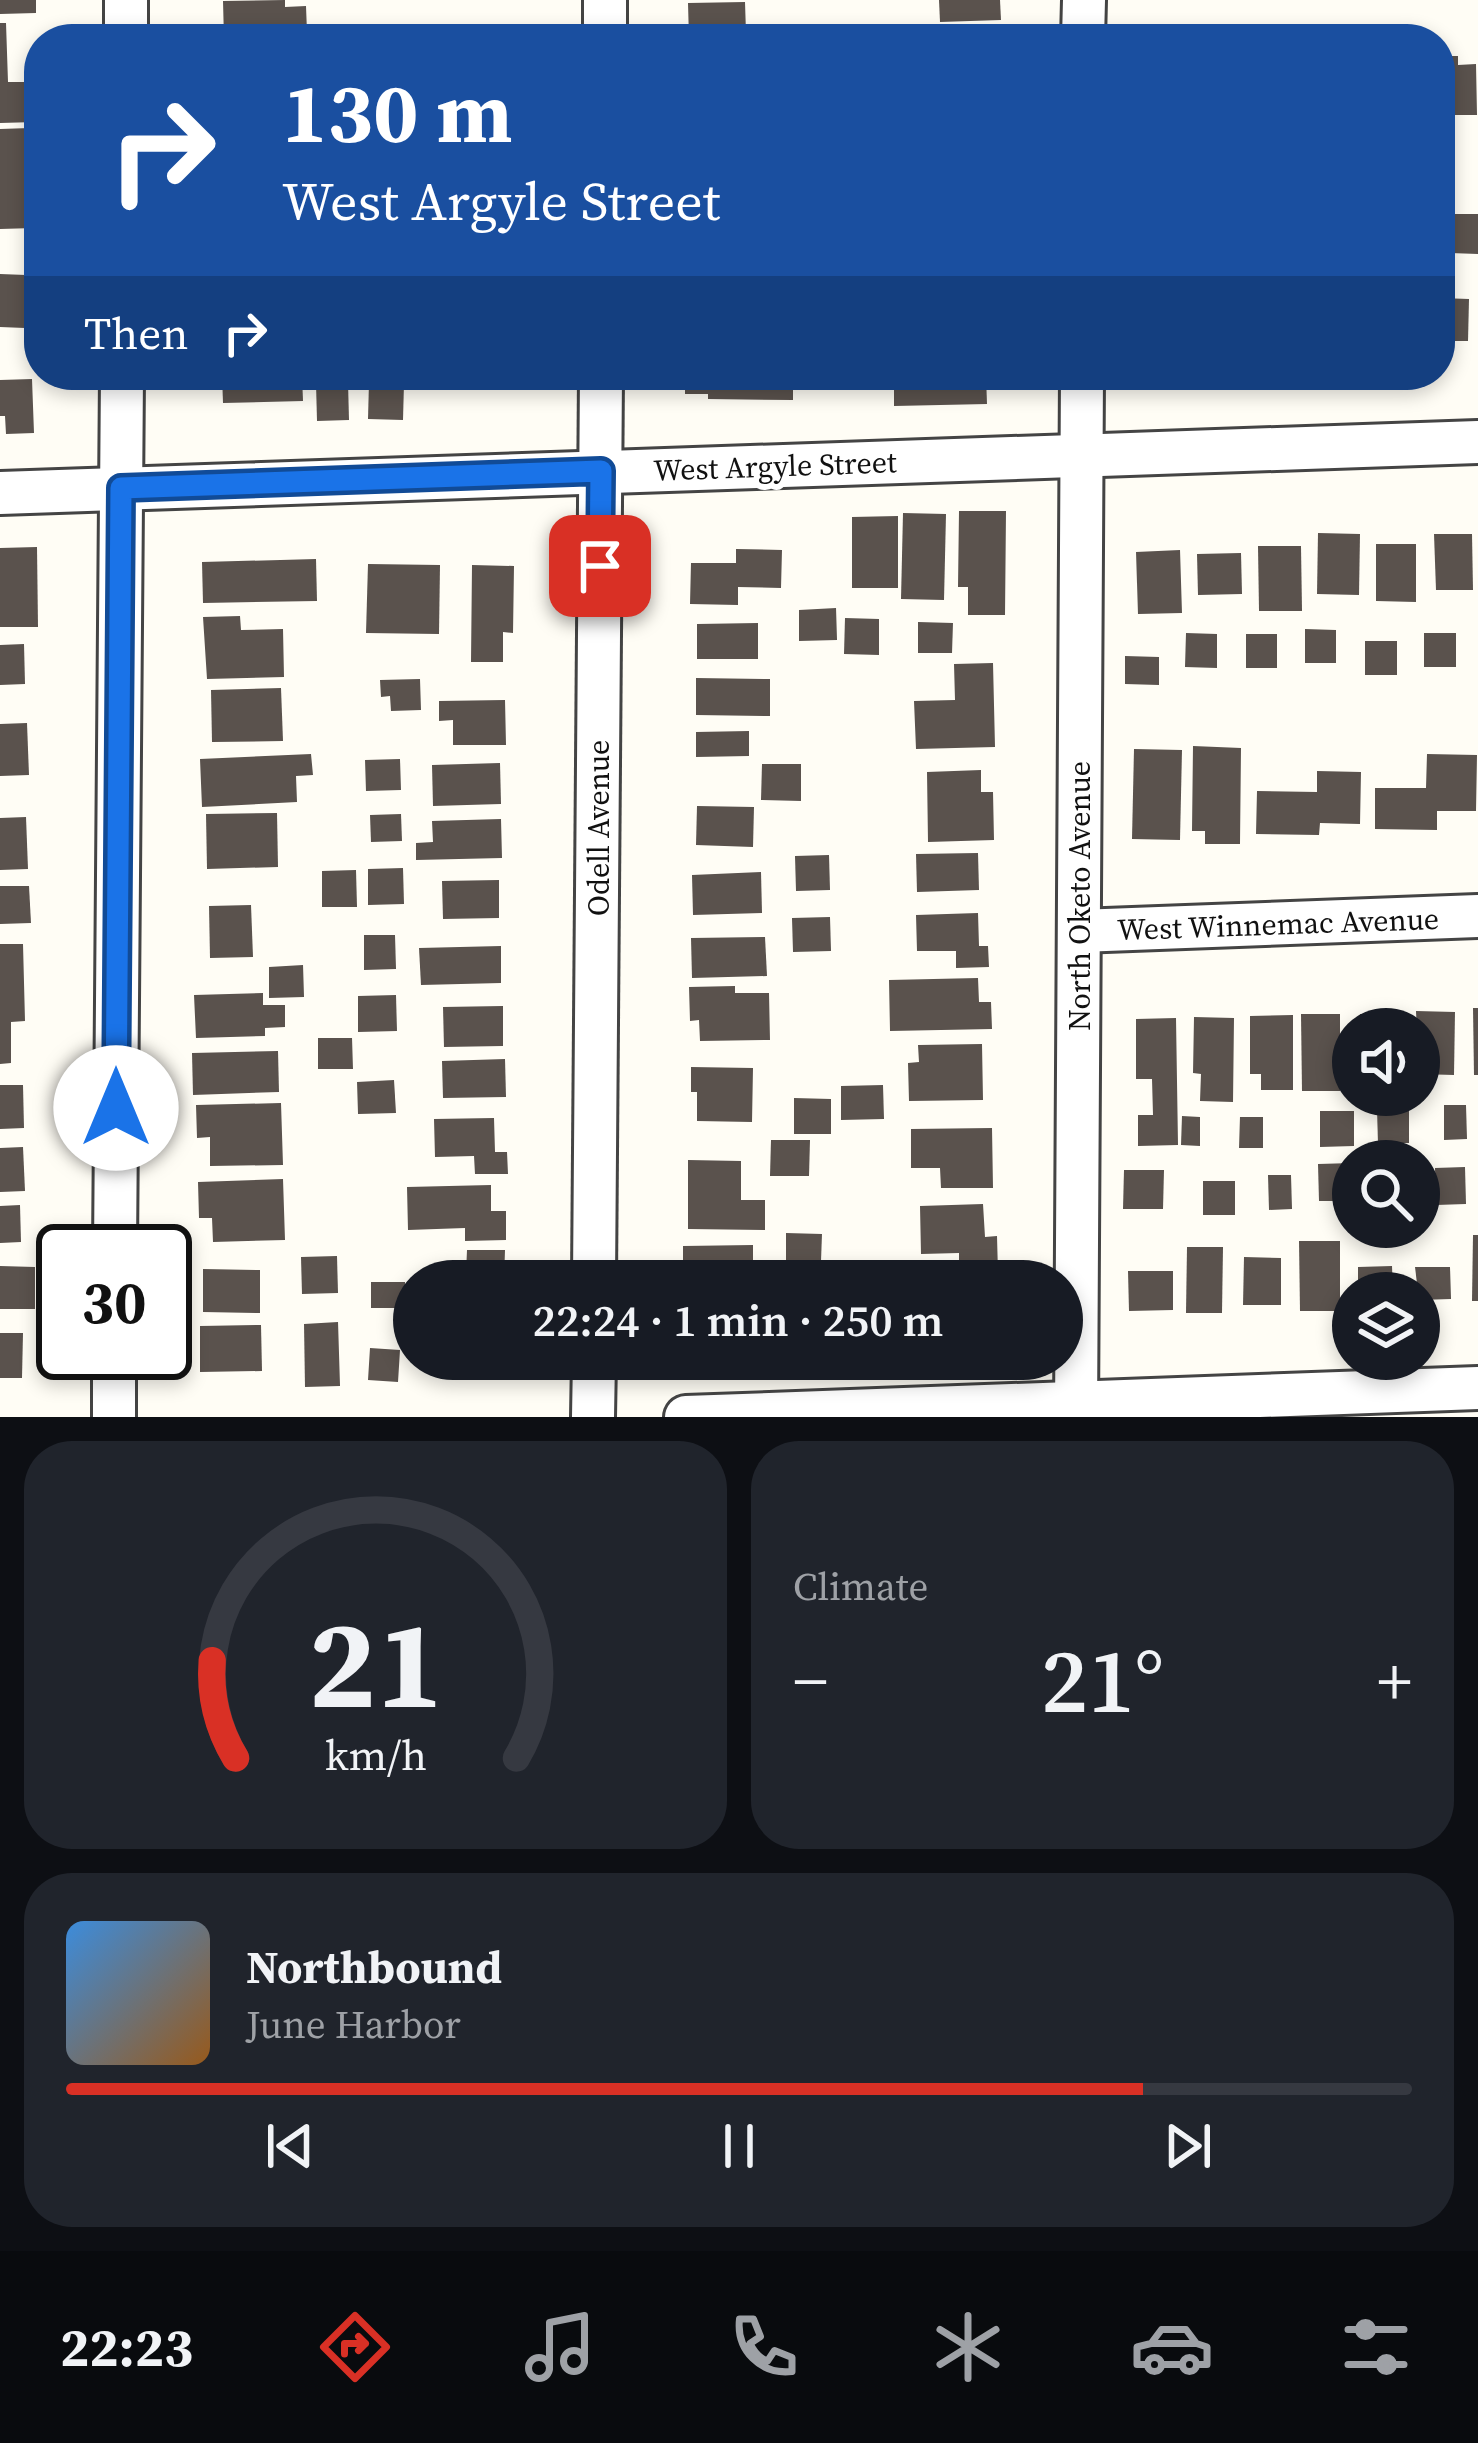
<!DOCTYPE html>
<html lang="en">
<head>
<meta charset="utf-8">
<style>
	body { margin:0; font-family:"Source Serif 4",serif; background:#20242c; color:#f1f3f6; height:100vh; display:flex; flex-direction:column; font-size:45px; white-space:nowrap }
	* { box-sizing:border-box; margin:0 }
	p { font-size:39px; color:#9ea1a6 }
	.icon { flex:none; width:66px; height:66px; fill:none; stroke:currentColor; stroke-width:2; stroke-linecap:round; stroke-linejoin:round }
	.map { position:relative; height:1417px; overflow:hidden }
	.sheet { display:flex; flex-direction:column; gap:24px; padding:24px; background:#0d0f14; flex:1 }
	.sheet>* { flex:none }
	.hud { position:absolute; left:24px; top:24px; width:1431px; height:366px; border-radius:48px; box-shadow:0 6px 18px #0003; background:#1a4fa0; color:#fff; overflow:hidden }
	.buttons { position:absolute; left:1332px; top:1008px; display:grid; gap:24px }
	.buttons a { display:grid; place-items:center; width:108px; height:108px; border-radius:50%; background:#171b24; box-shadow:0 6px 18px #0003; font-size:60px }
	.speed { position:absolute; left:36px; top:1224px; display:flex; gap:24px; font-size:60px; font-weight:700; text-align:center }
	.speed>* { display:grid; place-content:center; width:156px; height:156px; border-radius:50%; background:#171b24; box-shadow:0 6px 18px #0003; line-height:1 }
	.speed .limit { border:6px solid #111; border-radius:18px; background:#fff; color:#111 }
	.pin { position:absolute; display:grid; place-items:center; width:102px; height:102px; color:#fff; margin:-51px; border-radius:24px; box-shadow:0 6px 18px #0006 }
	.me { position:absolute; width:132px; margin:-66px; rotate:0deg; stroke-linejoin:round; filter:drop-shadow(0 0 9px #0008) }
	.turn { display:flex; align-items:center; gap:42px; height:252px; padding:0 60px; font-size:54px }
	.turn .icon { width:156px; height:156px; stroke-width:2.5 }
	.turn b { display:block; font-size:84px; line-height:102px }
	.then { display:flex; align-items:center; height:114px; padding:0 60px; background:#0003; gap:24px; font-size:45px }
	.big { font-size:90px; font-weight:600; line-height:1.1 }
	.sheet .card { flex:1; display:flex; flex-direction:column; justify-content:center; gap:18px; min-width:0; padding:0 42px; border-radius:48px; background:#20242c }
	.sheet .dial { align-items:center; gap:0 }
	.dial svg { height:312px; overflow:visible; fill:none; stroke:#363941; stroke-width:7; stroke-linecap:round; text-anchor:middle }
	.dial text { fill:#f1f3f6; stroke:none }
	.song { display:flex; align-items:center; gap:36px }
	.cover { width:144px; height:144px; border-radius:18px; background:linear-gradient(135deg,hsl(210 70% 55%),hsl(30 70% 35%)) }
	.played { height:12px; border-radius:6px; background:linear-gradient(90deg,#d93025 80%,#363941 80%) }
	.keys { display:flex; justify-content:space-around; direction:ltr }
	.heat { display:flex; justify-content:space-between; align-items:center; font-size:66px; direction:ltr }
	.sheet .tiles { flex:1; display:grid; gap:24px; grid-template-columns:1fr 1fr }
	.card:last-child { grid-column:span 2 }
	.trip { position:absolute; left:393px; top:1260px; width:690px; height:120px; border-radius:60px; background:#171b24; box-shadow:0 6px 18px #0003; font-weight:600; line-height:120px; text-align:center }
	.tabs { display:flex; height:192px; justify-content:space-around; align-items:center; background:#090b0e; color:#9ea1a6 }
	.tabs .icon { width:84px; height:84px }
	.tabs .active { color:#d93025 }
	.tabs b { font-size:54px; color:#f1f3f6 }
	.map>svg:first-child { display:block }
</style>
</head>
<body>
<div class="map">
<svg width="1478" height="1417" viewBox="0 0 1478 1417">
	<rect width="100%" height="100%" fill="#fffdf5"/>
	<!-- building -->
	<g fill="#5a524d">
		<polygon points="0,0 36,0 36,13 0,14"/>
		<polygon points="285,0 285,7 306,6 307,32 286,33 286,39 224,39 223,1"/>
		<polygon points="939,0 1000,0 1001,20 940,22"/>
		<polygon points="745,2 746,33 729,34 729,39 689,39 688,3"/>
		<polygon points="0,23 6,23 8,82 35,82 36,122 0,123"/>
		<polygon points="453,25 453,39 418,39 418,26"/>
		<polygon points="313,26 361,26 360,39 313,39"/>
		<rect x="854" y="31" width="36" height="8"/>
		<polygon points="1440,56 1458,56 1458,65 1476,64 1477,115 1440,115"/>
		<polygon points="30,128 34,228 0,229 0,129"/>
		<polygon points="1440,161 1448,161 1450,193 1440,193"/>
		<polygon points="1451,214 1478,214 1478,254 1450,253"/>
		<polygon points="0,274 26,275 25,328 0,327"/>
		<polygon points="1440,298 1469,299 1468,341 1440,341"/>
		<polygon points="222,375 302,375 303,401 223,403"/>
		<polygon points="476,375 517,375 517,386 476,385"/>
		<polygon points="685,375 793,375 793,400 708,399 708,394 685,394"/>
		<polygon points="894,375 986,375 987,404 894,406"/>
		<polygon points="32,379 34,433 6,434 5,416 0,416 0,380"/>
		<polygon points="348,382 349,420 317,421 316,383"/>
		<polygon points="369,382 404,383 403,420 368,419"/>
		<polygon points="959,511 1006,511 1005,615 968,615 968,587 958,587"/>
		<polygon points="903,513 946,514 944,600 901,599"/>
		<polygon points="898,516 898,588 852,588 852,517"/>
		<polygon points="1318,533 1360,534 1359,595 1317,594"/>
		<polygon points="1434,534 1472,534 1473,590 1436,590"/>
		<polygon points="1376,544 1416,544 1416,602 1376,601"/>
		<polygon points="1258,546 1301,546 1302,611 1259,611"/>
		<polygon points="37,547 38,627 0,627 0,548"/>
		<polygon points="736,549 782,550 781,588 738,587 738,605 690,604 691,563 736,563"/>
		<polygon points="1180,550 1182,613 1138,614 1136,552"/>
		<polygon points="1241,553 1242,594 1198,595 1197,554"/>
		<polygon points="316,559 317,601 203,603 202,562"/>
		<polygon points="368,564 440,565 439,634 366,633"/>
		<polygon points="472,565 514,566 513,633 503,632 503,662 471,662"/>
		<polygon points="836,608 837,640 799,641 799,610"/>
		<polygon points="240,616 241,630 283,629 284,677 207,679 203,617"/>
		<polygon points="845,618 879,619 879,655 844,654"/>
		<polygon points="918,622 953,623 952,653 918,653"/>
		<polygon points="758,623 758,659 697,659 697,624"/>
		<polygon points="1305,629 1336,630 1336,663 1305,663"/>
		<polygon points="1186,633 1217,634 1217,668 1185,667"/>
		<rect x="1424" y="633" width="32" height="34"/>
		<rect x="1246" y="634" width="31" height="34"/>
		<rect x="1365" y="641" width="32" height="34"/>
		<polygon points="24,644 25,684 0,685 0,645"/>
		<polygon points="1125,656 1159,657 1159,685 1125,684"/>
		<polygon points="993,663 995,747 916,749 914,701 955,700 954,664"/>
		<polygon points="696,678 770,679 770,716 696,715"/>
		<polygon points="420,679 421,710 391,711 390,696 381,697 380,680"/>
		<polygon points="281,688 283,741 212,742 211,690"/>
		<polygon points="505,700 506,745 453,745 453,720 439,721 439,701"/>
		<polygon points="27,723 29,775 0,776 0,724"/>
		<polygon points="749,731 749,756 696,757 696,732"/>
		<polygon points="1193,746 1241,748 1240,844 1205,844 1205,831 1192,831"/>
		<polygon points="1134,749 1182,750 1180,840 1132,839"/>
		<polygon points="311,754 313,775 296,776 297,802 202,807 200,759"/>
		<polygon points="1427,754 1477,755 1476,811 1437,811 1437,830 1375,829 1375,788 1426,788"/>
		<polygon points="400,759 401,790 366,791 365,760"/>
		<polygon points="500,763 501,804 433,806 432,765"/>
		<polygon points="762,764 801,764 801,801 761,800"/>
		<polygon points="981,770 981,792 993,792 994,840 928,842 927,772"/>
		<polygon points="1317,771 1361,772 1360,824 1320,823 1319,835 1256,834 1257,791 1317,792"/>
		<polygon points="697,806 754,807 753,847 696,845"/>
		<polygon points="277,813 278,867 207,869 206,814"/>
		<polygon points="401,814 402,841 371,842 370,815"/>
		<polygon points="26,817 28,869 0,870 0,818"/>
		<polygon points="501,819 502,858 416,860 416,843 433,842 432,821"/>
		<polygon points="978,853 979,890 917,892 916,854"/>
		<polygon points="829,855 830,890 796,891 795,856"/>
		<polygon points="403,868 404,904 368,905 368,869"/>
		<polygon points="356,870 357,907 322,907 322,871"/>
		<polygon points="761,872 762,913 693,915 692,875"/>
		<polygon points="499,880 499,918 443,919 442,881"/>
		<polygon points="0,886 29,886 31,923 0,924"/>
		<polygon points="251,905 253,957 210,958 209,906"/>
		<polygon points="978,913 979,946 988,946 989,967 956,968 956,951 917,951 916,915"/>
		<polygon points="830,917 831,951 793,952 792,918"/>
		<polygon points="364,935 395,935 396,969 364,970"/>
		<polygon points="765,937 767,976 692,978 691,938"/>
		<polygon points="0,944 23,944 25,1021 11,1022 11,1063 0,1064"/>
		<polygon points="501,946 501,983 421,985 419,948"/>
		<polygon points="303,965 304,997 269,998 269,967"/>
		<polygon points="978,978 979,1002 991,1002 992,1029 890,1031 889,980"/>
		<polygon points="735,986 735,993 769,993 770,1040 700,1041 699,1020 690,1021 689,987"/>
		<polygon points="263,993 263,1005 285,1005 285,1027 265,1028 265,1036 196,1038 194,995"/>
		<polygon points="396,995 397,1031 358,1032 358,996"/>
		<polygon points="503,1006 503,1046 444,1047 443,1007"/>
		<polygon points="1473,1008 1478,1008 1478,1075 1474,1075"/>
		<polygon points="1416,1011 1455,1012 1454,1075 1419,1074"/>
		<polygon points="1301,1014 1340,1014 1340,1091 1302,1091"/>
		<polygon points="1360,1014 1394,1015 1394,1029 1360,1029"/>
		<polygon points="1293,1015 1293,1090 1261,1090 1261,1074 1250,1074 1250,1016"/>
		<polygon points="1194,1017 1234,1018 1233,1102 1200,1101 1201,1074 1193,1073"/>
		<polygon points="1176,1018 1178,1145 1138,1146 1138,1115 1153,1115 1152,1079 1136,1079 1136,1019"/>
		<polygon points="318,1038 352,1038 353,1069 318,1069"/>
		<polygon points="982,1044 983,1100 909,1101 908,1063 919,1062 918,1045"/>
		<polygon points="278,1051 279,1092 193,1095 192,1053"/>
		<polygon points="505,1059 506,1097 443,1098 442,1061"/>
		<polygon points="691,1067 753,1068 752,1122 697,1121 697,1092 691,1092"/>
		<polygon points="394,1080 396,1113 358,1114 357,1082"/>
		<polygon points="0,1085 23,1085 24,1128 0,1129"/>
		<polygon points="883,1085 884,1119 841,1120 841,1086"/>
		<polygon points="794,1098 831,1099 831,1134 794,1134"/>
		<polygon points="281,1103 283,1165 210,1166 210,1137 197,1138 196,1105"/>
		<polygon points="1444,1105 1466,1105 1467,1139 1444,1140"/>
		<polygon points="1409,1108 1409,1143 1378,1144 1377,1109"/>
		<polygon points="1320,1111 1354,1111 1354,1146 1320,1147"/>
		<polygon points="1182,1116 1200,1117 1200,1146 1181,1145"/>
		<polygon points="1240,1117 1263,1117 1263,1148 1239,1148"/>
		<polygon points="494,1118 495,1152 507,1152 508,1174 475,1174 474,1156 435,1157 434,1119"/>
		<polygon points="992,1128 993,1188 941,1188 940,1168 911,1168 911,1129"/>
		<polygon points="771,1140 810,1140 809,1176 770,1176"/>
		<polygon points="23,1147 25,1191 0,1192 0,1148"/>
		<polygon points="688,1160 741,1161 741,1200 765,1200 765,1230 688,1229"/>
		<polygon points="1353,1163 1353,1201 1319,1201 1318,1164"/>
		<polygon points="1465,1167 1466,1204 1436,1205 1435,1168"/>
		<polygon points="1124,1170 1164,1170 1163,1209 1123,1209"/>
		<polygon points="1268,1175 1291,1175 1292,1209 1269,1210"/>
		<polygon points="283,1179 285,1240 213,1242 212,1218 199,1218 198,1182"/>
		<rect x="1203" y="1181" width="32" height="34"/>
		<polygon points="491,1185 491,1211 506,1211 506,1240 465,1241 465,1228 408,1230 407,1187"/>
		<polygon points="983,1204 985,1237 997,1236 998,1273 959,1274 959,1253 921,1254 920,1206"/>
		<polygon points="20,1205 21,1242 0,1243 0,1206"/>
		<polygon points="786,1233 822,1234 821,1261 786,1260"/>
		<polygon points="1473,1235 1478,1235 1478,1301 1472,1301"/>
		<polygon points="1299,1241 1340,1241 1340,1311 1300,1311"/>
		<polygon points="753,1245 753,1281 683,1281 683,1246"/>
		<polygon points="1187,1247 1223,1247 1222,1313 1186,1313"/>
		<polygon points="467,1250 505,1250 504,1281 447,1281 448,1273 466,1274"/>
		<polygon points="337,1256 338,1293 302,1294 301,1257"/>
		<polygon points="1244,1257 1281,1258 1281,1305 1243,1305"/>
		<polygon points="0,1266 35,1267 35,1309 0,1309"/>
		<polygon points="1392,1266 1393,1293 1358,1293 1358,1267"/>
		<polygon points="1415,1267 1450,1267 1451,1299 1419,1300"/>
		<polygon points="203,1269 260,1270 260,1313 203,1312"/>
		<polygon points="1128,1271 1173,1271 1173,1310 1129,1311"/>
		<rect x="371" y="1282" width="34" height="26"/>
		<polygon points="338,1322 340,1386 305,1387 304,1324"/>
		<polygon points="261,1325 262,1371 200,1372 200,1326"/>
		<polygon points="0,1333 23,1333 22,1378 0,1378"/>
		<polygon points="370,1348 400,1350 398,1382 368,1380"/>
	</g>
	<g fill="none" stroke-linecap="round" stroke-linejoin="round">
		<defs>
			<g id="minor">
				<polyline points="126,39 126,0"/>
				<polyline points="605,39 605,0"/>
				<polyline points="1083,39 1084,0"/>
				<polyline points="0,493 1478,442"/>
				<polyline points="1079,931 1478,916"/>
				<polyline points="115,1251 122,375"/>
				<polyline points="594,1281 601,375"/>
				<polyline points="114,1417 114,1353"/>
				<polyline points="593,1417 594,1359"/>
				<polyline points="686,1417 1478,1388"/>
				<polyline points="1076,1417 1082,375"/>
			</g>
		</defs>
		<!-- minor casing -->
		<use href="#minor" stroke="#444" stroke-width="48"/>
		<!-- minor -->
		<use href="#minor" stroke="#fff" stroke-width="42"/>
	</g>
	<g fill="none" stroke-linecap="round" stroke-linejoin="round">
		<defs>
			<polyline id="route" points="116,1108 121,488 601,471 600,566"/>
		</defs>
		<!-- route casing -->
		<use href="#route" stroke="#114b97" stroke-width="30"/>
		<!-- route -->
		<use href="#route" stroke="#1a73e8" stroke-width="21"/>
	</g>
	<g text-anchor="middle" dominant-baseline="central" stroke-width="12" stroke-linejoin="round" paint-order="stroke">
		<!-- street labels -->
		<g font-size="30" fill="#111" stroke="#fff">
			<text transform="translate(775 466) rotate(-2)">West Argyle Street</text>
			<text transform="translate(598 828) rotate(-90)">Odell Avenue</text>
			<text transform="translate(1079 896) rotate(-90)">North Oketo Avenue</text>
			<text transform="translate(1278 924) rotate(-2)">West Winnemac Avenue</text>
		</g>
	</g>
</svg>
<div class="buttons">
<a><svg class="icon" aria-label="sound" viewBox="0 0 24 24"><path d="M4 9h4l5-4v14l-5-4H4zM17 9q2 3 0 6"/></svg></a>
<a><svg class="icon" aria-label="search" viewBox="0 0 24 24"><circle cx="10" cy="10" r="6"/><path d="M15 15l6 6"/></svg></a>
<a><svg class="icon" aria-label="layers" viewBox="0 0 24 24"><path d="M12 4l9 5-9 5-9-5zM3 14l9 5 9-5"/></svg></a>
</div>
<div class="speed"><div class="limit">30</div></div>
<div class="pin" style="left:600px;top:566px;background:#d93025"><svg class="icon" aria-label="arrive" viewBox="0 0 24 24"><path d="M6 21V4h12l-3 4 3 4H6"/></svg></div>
<svg class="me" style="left:116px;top:1108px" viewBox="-20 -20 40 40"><circle r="19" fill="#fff"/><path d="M0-13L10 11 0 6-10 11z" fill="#1a73e8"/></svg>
<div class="trip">22:24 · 1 min · 250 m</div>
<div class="hud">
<div class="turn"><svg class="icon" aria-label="right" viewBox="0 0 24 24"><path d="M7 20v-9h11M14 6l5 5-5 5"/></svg><div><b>130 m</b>West Argyle Street</div></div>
<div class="then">Then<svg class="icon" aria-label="right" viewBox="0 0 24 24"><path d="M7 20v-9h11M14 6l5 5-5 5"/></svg></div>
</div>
</div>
<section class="sheet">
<div class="tiles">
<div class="card dial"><svg viewBox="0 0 100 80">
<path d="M14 69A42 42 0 1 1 86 69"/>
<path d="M14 69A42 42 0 0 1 8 44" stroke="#d93025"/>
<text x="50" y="56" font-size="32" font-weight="700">21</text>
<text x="50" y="72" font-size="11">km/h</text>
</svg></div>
<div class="card"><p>Climate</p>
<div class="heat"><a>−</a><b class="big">21°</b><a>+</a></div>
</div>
<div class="card">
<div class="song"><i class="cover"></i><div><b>Northbound</b><p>June Harbor</p></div></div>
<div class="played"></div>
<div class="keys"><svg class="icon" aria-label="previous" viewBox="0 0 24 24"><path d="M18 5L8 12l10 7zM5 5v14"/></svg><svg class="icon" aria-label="pause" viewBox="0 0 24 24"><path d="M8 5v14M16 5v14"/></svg><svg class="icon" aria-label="next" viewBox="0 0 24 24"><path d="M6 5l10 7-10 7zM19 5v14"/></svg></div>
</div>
</div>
</section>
<nav class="tabs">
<b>22:23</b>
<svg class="icon active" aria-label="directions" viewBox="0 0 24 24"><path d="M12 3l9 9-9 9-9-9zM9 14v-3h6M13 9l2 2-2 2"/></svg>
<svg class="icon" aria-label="music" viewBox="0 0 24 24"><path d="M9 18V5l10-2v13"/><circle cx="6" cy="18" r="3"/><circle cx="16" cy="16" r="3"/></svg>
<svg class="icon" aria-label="phone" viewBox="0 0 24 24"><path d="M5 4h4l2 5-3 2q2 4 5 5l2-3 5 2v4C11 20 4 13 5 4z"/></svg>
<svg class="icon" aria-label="climate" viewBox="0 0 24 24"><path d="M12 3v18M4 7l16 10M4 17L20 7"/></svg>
<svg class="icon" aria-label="car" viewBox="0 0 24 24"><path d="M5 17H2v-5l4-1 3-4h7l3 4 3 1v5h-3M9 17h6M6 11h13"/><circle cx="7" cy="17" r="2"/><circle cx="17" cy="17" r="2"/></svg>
<svg class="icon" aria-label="filters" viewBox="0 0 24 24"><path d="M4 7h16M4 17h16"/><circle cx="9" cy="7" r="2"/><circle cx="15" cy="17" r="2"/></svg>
</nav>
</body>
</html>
